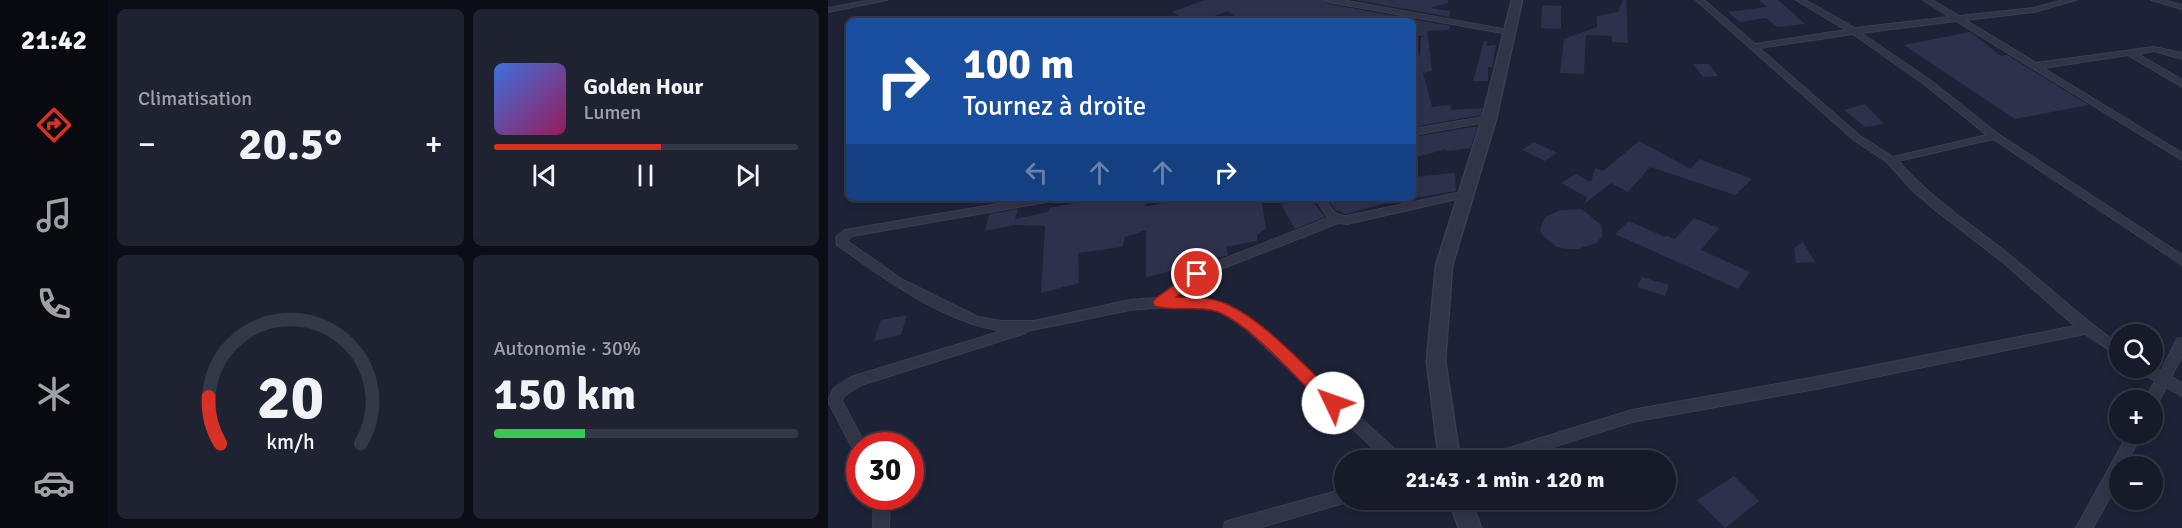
<!DOCTYPE html>
<html lang="fr">
<head>
<meta charset="utf-8">
<style>
	body { margin:0; font-family:Signika,sans-serif; background:#1f2331; color:#f1f3f6; height:100vh; display:flex; flex-direction:column; font-size:22px; white-space:nowrap }
	* { box-sizing:border-box; margin:0 }
	p { font-size:20px; color:#9ea1a8 }
	.icon { flex:none; width:33px; height:33px; fill:none; stroke:currentColor; stroke-width:2; stroke-linecap:round; stroke-linejoin:round }
	.map { position:relative; flex:1; overflow:hidden }
	.side { display:flex; flex-direction:column; gap:9px; padding:9px; background:#0c0e17; width:720px }
	.side>* { flex:none }
	.top-card { position:absolute; left:18px; top:18px; width:570px; height:183px; border-radius:9px; box-shadow:0 3px 9px #0003,0 0 0 2px #353846; background:#1a4fa0; color:#fff; overflow:hidden }
	.fabs { position:absolute; left:1281px; top:324px; display:grid; gap:12px }
	.fabs a { display:grid; place-items:center; width:54px; height:54px; border-radius:50%; background:#161a29; box-shadow:0 3px 9px #0003,0 0 0 2px #353846; font-size:30px }
	.speed { position:absolute; left:18px; top:432px; display:flex; gap:12px; font-size:30px; font-weight:700; text-align:center }
	.speed>* { display:grid; place-content:center; width:78px; height:78px; border-radius:50%; background:#161a29; box-shadow:0 3px 9px #0003,0 0 0 2px #353846; line-height:1 }
	.speed .limit { border:9px solid #d22; background:#fff; color:#111 }
	.pin { position:absolute; display:grid; place-items:center; width:51px; height:51px; color:#fff; margin:-26px; border:3px solid #fff; border-radius:50%; box-shadow:0 2px 6px #0007 }
	.me { position:absolute; width:66px; margin:-33px; rotate:312deg; stroke-linejoin:round; filter:drop-shadow(0 0 4px #0008) }
	.turn { display:flex; align-items:center; gap:21px; height:126px; padding:0 18px; font-size:27px }
	.turn .icon { width:78px; height:78px; stroke-width:2.5 }
	.turn b { display:block; font-size:42px; line-height:51px }
	.lanes { display:flex; align-items:center; height:57px; padding:0 18px; background:#0003; justify-content:center; gap:30px; direction:ltr }
	.lanes .off { opacity:.35 }
	.big { font-size:45px; font-weight:700; line-height:1.1 }
	.side .card { flex:1; display:flex; flex-direction:column; justify-content:center; gap:9px; min-width:0; padding:0 21px; border-radius:9px; background:#1f2331 }
	.side .dial { align-items:center; gap:0 }
	.dial svg { height:156px; overflow:visible; fill:none; stroke:#353846; stroke-width:7; stroke-linecap:round; text-anchor:middle }
	.dial text { fill:#f1f3f6; stroke:none }
	.song { display:flex; align-items:center; gap:18px }
	.cover { width:72px; height:72px; border-radius:9px; background:linear-gradient(135deg,hsl(220 70% 55%),hsl(330 70% 35%)) }
	.played { height:6px; border-radius:3px; background:linear-gradient(90deg,#d93025 55%,#353846 55%) }
	.keys { display:flex; justify-content:space-around; direction:ltr }
	.heat { display:flex; justify-content:space-between; align-items:center; font-size:33px; direction:ltr }
	.charge { height:9px; border-radius:4px; background:linear-gradient(90deg,#34c759 30%,#353846 0) }
	.side .tiles { flex:1; display:grid; gap:9px; grid-template-columns:repeat(2,1fr) }
	.trip { position:absolute; left:506px; top:450px; width:342px; height:60px; border-radius:30px; background:#161a29; box-shadow:0 3px 9px #0003,0 0 0 2px #353846; font-weight:700; line-height:60px; text-align:center }
	main { display:flex; flex:1; min-height:0 }
	.dock { display:flex; flex-direction:column; width:108px; justify-content:space-around; align-items:center; background:#090a10; color:#9ea1a8 }
	.dock .icon { width:42px; height:42px }
	.dock .on { color:#d93025 }
	.dock b { font-size:27px; color:#f1f3f6 }
	.map>svg:first-child { display:block }
</style>
</head>
<body>
<main>
<nav class="dock">
<b>21:42</b>
<svg class="icon on" aria-label="directions" viewBox="0 0 24 24"><path d="M12 3l9 9-9 9-9-9zM9 14v-3h6M13 9l2 2-2 2"/></svg>
<svg class="icon" aria-label="music" viewBox="0 0 24 24"><path d="M9 18V5l10-2v13"/><circle cx="6" cy="18" r="3"/><circle cx="16" cy="16" r="3"/></svg>
<svg class="icon" aria-label="phone" viewBox="0 0 24 24"><path d="M5 4h4l2 5-3 2q2 4 5 5l2-3 5 2v4C11 20 4 13 5 4z"/></svg>
<svg class="icon" aria-label="climate" viewBox="0 0 24 24"><path d="M12 3v18M4 7l16 10M4 17L20 7"/></svg>
<svg class="icon" aria-label="car" viewBox="0 0 24 24"><path d="M5 17H2v-5l4-1 3-4h7l3 4 3 1v5h-3M9 17h6M6 11h13"/><circle cx="7" cy="17" r="2"/><circle cx="17" cy="17" r="2"/></svg>
</nav>
<section class="side">
<div class="tiles">
<div class="card"><p>Climatisation</p>
<div class="heat"><a>−</a><b class="big">20.5°</b><a>+</a></div>
</div>
<div class="card">
<div class="song"><i class="cover"></i><div><b>Golden Hour</b><p>Lumen</p></div></div>
<div class="played"></div>
<div class="keys"><svg class="icon" aria-label="previous" viewBox="0 0 24 24"><path d="M18 5L8 12l10 7zM5 5v14"/></svg><svg class="icon" aria-label="pause" viewBox="0 0 24 24"><path d="M8 5v14M16 5v14"/></svg><svg class="icon" aria-label="next" viewBox="0 0 24 24"><path d="M6 5l10 7-10 7zM19 5v14"/></svg></div>
</div>
<div class="card dial"><svg viewBox="0 0 100 80">
<path d="M14 69A42 42 0 1 1 86 69"/>
<path d="M14 69A42 42 0 0 1 8 45" stroke="#d93025"/>
<text x="50" y="56" font-size="32" font-weight="700">20</text>
<text x="50" y="72" font-size="11">km/h</text>
</svg></div>
<div class="card"><p>Autonomie · 30%</p><b class="big">150 km</b><div class="charge"></div></div>
</div>
</section>
<div class="map">
<svg width="1354" height="528" viewBox="0 0 1354 528">
	<rect width="100%" height="100%" fill="#1d2237"/>
	<!-- building -->
	<g fill="#2c324c">
		<polygon points="377,0 495,0 501,4 622,26 621,30 599,31 600,37 585,35 585,21 482,21 479,18 472,21 412,21 400,11 373,21 361,21 344,12"/>
		<polygon points="527,0 620,0 620,3 602,8 622,11 622,17"/>
		<polygon points="795,0 798,0 800,43 784,42 784,36 758,35 756,74 732,73 736,39 769,27 769,16 790,12"/>
		<polygon points="931,0 950,0 977,24 949,27 938,18 912,22 900,12 939,7"/>
		<polygon points="714,5 733,6 733,29 713,28"/>
		<polygon points="1142,32 1173,56 1179,55 1261,105 1187,119 1076,45"/>
		<polygon points="593,37 600,37 604,71 595,73 604,107 622,105 623,110 654,108 653,115 585,127 585,118 590,117 585,101 585,49 590,49 592,58"/>
		<polygon points="656,41 659,41 659,46 668,45 664,67 660,67 660,81 645,81"/>
		<polygon points="865,64 881,64 890,76 875,77"/>
		<polygon points="1037,104 1056,124 1037,127 1016,110"/>
		<polygon points="650,126 642,148 619,151 618,149 585,158 585,137"/>
		<polygon points="811,141 863,169 871,159 924,179 907,195 822,167 800,192 783,183 756,204 759,197 733,183 748,174 763,182 767,168 775,171"/>
		<polygon points="706,142 729,153 717,161 694,150"/>
		<polygon points="627,173 628,191 585,198 585,177"/>
		<polygon points="271,198 323,198 316,207 358,198 433,198 438,228 429,235 429,241 398,247 400,255 378,260 379,263 318,277 318,230 297,237 294,247 250,253 251,283 213,293 217,226 186,225 157,231 161,214 190,209 187,219 220,212 222,208"/>
		<polygon points="472,198 482,198 497,217 467,229 453,204"/>
		<polygon points="504,198 562,198 562,202 518,214 507,210 500,199"/>
		<polygon points="754,209 773,225 775,235 768,243 750,249 740,249 729,247 715,236 712,230 717,217 733,210"/>
		<polygon points="866,218 891,228 873,250 922,272 910,289 787,234 801,221 837,237 839,236 847,239"/>
		<polygon points="975,242 987,262 968,263 966,248"/>
		<polygon points="814,277 841,285 837,296 809,287"/>
		<polygon points="79,315 73,335 46,341 53,320"/>
		<polygon points="906,476 931,501 897,528 869,500"/>
	</g>
	<g fill="none" stroke-linecap="round" stroke-linejoin="round">
		<defs>
			<g id="minor">
				<polygon points="43,0 59,0 0,12 0,8"/>
				<polygon points="497,0 514,0 680,30 684,32 680,34 501,2"/>
				<path d="M868 0H876L927 44 1018 30 968 0H977L1027 28 1122 17 1095 0H1104L1131 16 1206 8 1235 0H1248L1206 12 1137 20 1208 63 1326 47 1354 53V59L1326 51 1310 54 1354 80V87L1300 55 1215 68 1354 153V160L1128 21 1033 33 1102 80 1170 134 1354 255V265L1165 139 1070 161C1105 201 1145 225 1185 258 1221 287 1254 319 1292 345V357L1257 334 988 389 804 422 684 460H658L660 455 665 453 804 410 988 377 1247 326 1176 263 1106 209 1083 189 1059 162 1026 140ZM1025 34 1096 84 1159 135 1065 157 1032 136 931 48Z"/>
				<polygon points="1323,0 1336,0 1354,5 1354,9"/>
				<polygon points="661,116 664,117 664,121 585,135 585,129"/>
				<path d="M638 191 642 192 643 194 642 196 519 224 510 223 373 277 348 297 399 304 427 322 573 455 575 460H558L417 328 391 311 351 306 302 310 199 331 198 333 33 385 16 396 14 401 38 446H32V454L27 453 0 401 6 388 23 377 174 331C115 322 57 279 9 245L8 237 17 230 204 198H229L224 201 24 236 19 241 75 280 150 317 173 321H206L302 300 329 298 365 271 500 218 487 198H497C503 209 506 216 519 216Z"/>
				<polygon points="1354,338 1354,356 1343,377 1354,383 1354,396 1338,387 1329,405 1324,407 1324,400 1317,400 1327,381 1312,372 1310,368 1324,368 1324,366 1333,371 1349,339"/>
				<polygon points="1300,434 1314,434 1297,466 1292,466 1292,478 1265,528 1248,528"/>
				<polygon points="516,489 516,500 522,500 516,503 430,528 395,528 397,522 403,520"/>
				<polygon points="46,496 62,496 61,528 45,528"/>
			</g>
			<g id="tertiary">
				<polygon points="684,0 694,0 668,119 624,266 617,361 632,460 611,460 599,361 608,266 654,119"/>
				<polygon points="621,500 643,500 653,528 631,528"/>
			</g>
		</defs>
		<!-- minor casing -->
		<use href="#minor" stroke="#3b3e51" stroke-width="2"/>
		<!-- tertiary casing -->
		<use href="#tertiary" stroke="#3b3e51" stroke-width="3"/>
		<!-- minor -->
		<use href="#minor" fill="#313548" fill-rule="evenodd"/>
		<!-- tertiary -->
		<use href="#tertiary" fill="#313548" fill-rule="evenodd"/>
	</g>
	<!-- route -->
	<path fill="#d93025" stroke="#8d1f18" stroke-width="1.5" d="M369 269 374 271V277L348 297C365 297 383 297 398 304 435 319 480 370 511 398L513 403 511 408H499C473 383 420 321 387 311 367 305 346 312 327 306L325 302 327 299Z"/>
</svg>
<div class="fabs">
<a><svg class="icon" aria-label="search" viewBox="0 0 24 24"><circle cx="10" cy="10" r="6"/><path d="M15 15l6 6"/></svg></a>
<a>+</a>
<a>−</a>
</div>
<div class="speed"><div class="limit">30</div></div>
<div class="pin" style="left:369px;top:274px;background:#d93025"><svg class="icon" aria-label="arrive" viewBox="0 0 24 24"><path d="M6 21V4h12l-3 4 3 4H6"/></svg></div>
<svg class="me" style="left:505px;top:403px" viewBox="-20 -20 40 40"><circle r="19" fill="#fff"/><path d="M0-13L10 11 0 6-10 11z" fill="#d93025"/></svg>
<div class="trip">21:43 · 1 min · 120 m</div>
<div class="top-card">
<div class="turn"><svg class="icon" aria-label="right" viewBox="0 0 24 24"><path d="M7 20v-9h11M14 6l5 5-5 5"/></svg><div><b>100 m</b>Tournez à droite</div></div>
<div class="lanes"><svg class="icon off" aria-label="left" viewBox="0 0 24 24"><path d="M17 20v-9H6M10 6l-5 5 5 5"/></svg><svg class="icon off" aria-label="ahead" viewBox="0 0 24 24"><path d="M12 20V5M6 11l6-6 6 6"/></svg><svg class="icon off" aria-label="ahead" viewBox="0 0 24 24"><path d="M12 20V5M6 11l6-6 6 6"/></svg><svg class="icon" aria-label="right" viewBox="0 0 24 24"><path d="M7 20v-9h11M14 6l5 5-5 5"/></svg></div>
</div>
</div>
</main>
</body>
</html>
